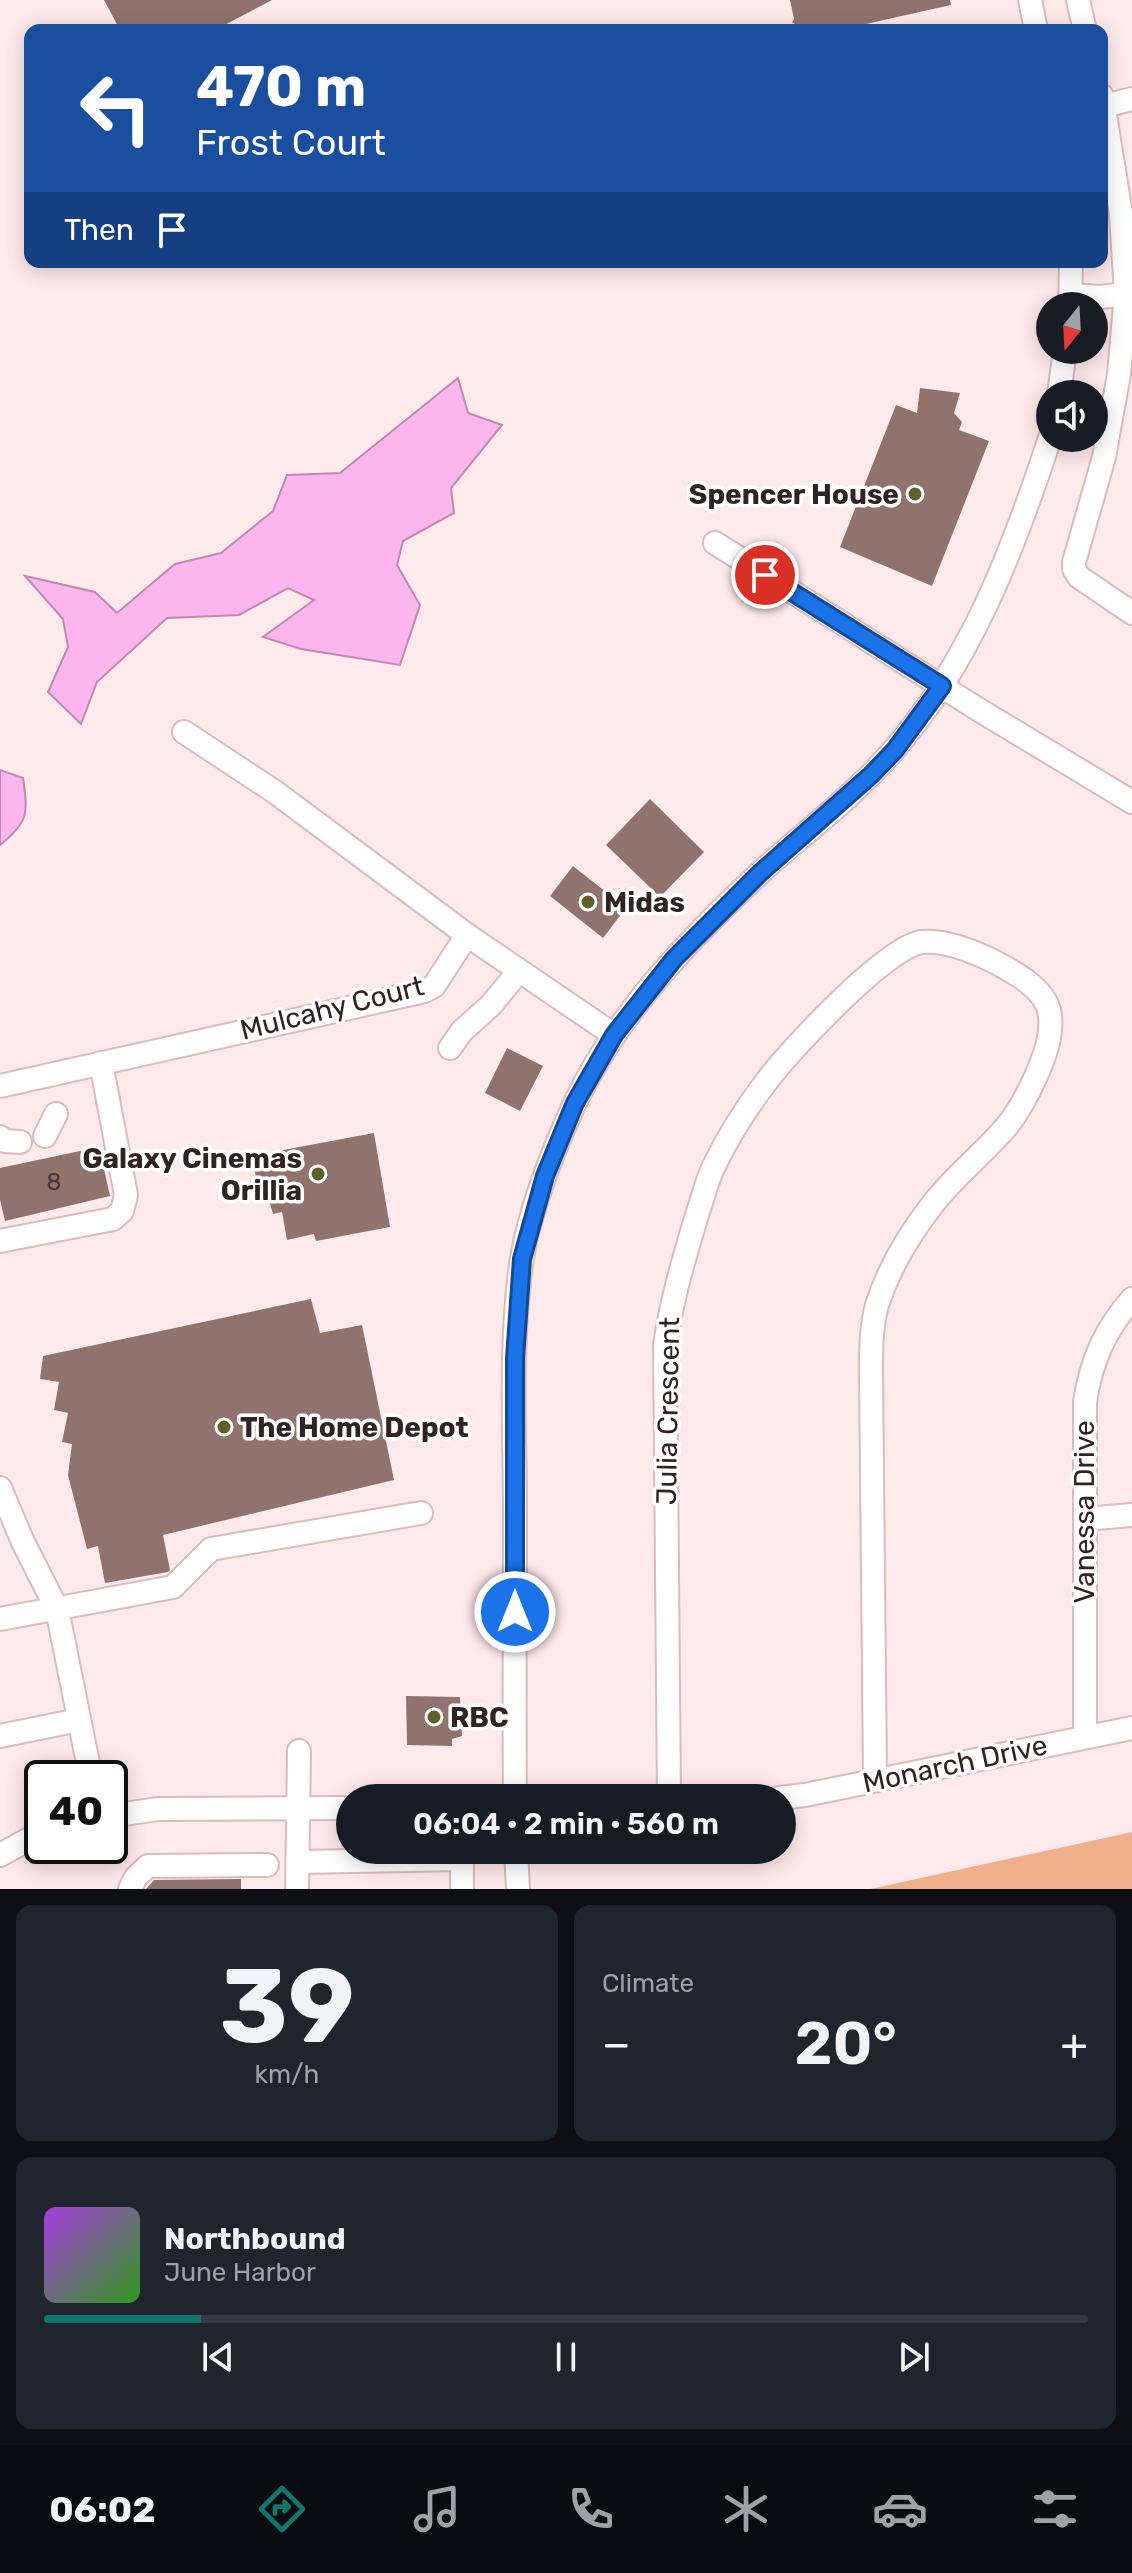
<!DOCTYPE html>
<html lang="en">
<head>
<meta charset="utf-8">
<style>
	body { margin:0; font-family:Rubik,sans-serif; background:#20242c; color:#f1f3f6; height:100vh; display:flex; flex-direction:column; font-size:30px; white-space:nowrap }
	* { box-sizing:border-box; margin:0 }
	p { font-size:26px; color:#9ea1a6 }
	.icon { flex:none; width:44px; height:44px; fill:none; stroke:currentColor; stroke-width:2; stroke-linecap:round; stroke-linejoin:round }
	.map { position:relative; height:1889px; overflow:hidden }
	.drawer { display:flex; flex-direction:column; gap:16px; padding:16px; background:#0d0f14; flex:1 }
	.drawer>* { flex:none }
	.banner { position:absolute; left:24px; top:24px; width:1084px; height:244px; border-radius:16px; box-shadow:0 4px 20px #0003; background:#1a4fa0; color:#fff; overflow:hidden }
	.needle { width:52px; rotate:198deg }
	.buttons { position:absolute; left:1036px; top:292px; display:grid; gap:16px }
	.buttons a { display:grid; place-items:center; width:72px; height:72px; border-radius:50%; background:#171b24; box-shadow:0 4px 20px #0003; font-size:40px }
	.speed { position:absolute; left:24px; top:1760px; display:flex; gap:16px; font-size:40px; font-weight:700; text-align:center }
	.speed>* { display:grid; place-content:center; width:104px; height:104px; border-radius:50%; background:#171b24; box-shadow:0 4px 20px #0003; line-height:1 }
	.speed .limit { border:4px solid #111; border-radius:12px; background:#fff; color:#111 }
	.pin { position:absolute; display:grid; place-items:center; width:68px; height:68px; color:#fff; margin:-34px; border:4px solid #fff; border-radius:50%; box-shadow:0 2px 8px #0007 }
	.me { position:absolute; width:88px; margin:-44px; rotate:0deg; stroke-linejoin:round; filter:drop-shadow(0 0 6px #0008) }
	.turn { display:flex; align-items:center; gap:28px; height:168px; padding:0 40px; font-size:36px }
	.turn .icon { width:104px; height:104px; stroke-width:2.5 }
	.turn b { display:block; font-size:56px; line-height:68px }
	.then { display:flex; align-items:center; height:76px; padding:0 40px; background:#0003; gap:16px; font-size:30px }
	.big { font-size:60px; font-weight:600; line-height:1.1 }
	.drawer .widget { flex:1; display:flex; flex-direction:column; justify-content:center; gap:12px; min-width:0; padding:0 28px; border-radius:16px; background:#20242c }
	.drawer .dial { align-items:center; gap:0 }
	.dial b { font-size:104px; line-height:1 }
	.song { display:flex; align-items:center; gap:24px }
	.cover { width:96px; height:96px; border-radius:12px; background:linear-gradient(135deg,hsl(280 70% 55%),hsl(110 70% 35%)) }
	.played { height:8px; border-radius:4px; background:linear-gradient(90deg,#0f766e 15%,#363941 15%) }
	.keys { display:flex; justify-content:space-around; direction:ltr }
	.heat { display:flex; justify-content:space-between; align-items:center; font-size:44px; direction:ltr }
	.drawer .tiles { flex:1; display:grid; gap:16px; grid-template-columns:1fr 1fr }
	.widget:last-child { grid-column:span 2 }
	.trip { position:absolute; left:336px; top:1784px; width:460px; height:80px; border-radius:40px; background:#171b24; box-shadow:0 4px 20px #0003; font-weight:600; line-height:80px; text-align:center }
	.tab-bar { display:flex; height:128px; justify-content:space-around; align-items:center; background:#090b0e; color:#9ea1a6 }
	.tab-bar .icon { width:56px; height:56px }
	.tab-bar .on { color:#0f766e }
	.tab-bar b { font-size:36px; color:#f1f3f6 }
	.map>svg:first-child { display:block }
</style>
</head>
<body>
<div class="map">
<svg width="1132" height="1889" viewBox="0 0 1132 1889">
	<rect width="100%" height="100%" fill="#ffeaeb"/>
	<!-- green -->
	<polygon fill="#f1b08c" points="1132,1832 1132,1889 870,1889"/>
	<!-- water -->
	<g fill="#fcb5ed" stroke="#bf89b1" stroke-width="2">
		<polygon points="458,378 468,413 502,425 451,488 454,513 403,541 397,565 420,605 400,665 301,649 263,637 314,600 288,588 239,615 167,618 97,682 81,724 48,692 68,647 63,619 25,576 95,592 117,613 175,564 221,553 273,511 287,475 340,473"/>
		<path d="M0 770 23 778C28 813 29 822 0 845Z"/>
	</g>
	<!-- building -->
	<g fill="#90736d">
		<polygon points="104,0 272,0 215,30 120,30"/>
		<polygon points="790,0 950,0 951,5 839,30 803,30 792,22 794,19"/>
		<polygon points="920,388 960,393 954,413 962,422 959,430 989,441 932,586 840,547 896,405 917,413"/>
		<polygon points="650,799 704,852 660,897 606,845"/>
		<polygon points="573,866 626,908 603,938 550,896"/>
		<polygon points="507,1048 543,1066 520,1111 485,1093"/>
		<polygon points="374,1133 390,1227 316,1241 314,1234 287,1240 282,1212 273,1214 267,1193 259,1194 252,1156"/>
		<polygon points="99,1147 110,1196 5,1221 0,1200 0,1168"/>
		<polygon points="311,1299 320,1333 362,1325 394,1480 163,1535 170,1570 168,1572 105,1583 98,1546 87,1549 68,1475 72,1444 62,1442 68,1413 54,1410 59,1382 40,1379 43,1356"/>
		<polygon points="406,1696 460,1697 462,1736 452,1739 452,1746 407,1745"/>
		<polygon points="241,1879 241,1889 146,1889 154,1880"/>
	</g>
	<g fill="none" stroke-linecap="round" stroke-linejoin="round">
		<defs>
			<g id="minor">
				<polyline points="1030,0 1036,30"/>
				<polyline points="1078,0 1085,30"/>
				<polyline points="1102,96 1121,214 1126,294 1119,374 1104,457 1074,562 1074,569 1079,577 1132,613"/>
				<polyline points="1104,106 1132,99"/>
				<polyline points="1071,295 1100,297 1126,294"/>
				<polyline points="1070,306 1071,262"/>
				<polyline points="1059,394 1065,350"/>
				<polyline points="715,543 976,708 1132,802"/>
				<polyline points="184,732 275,792 467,935"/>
				<polyline points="450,1048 462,1031 491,1005 519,971"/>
				<polyline points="0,1086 425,991 434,986 467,935 614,1035"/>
				<polyline points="45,1136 56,1114"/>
				<polyline points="0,1137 5,1141 20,1142"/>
				<polyline points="0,1241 113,1219 122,1211 126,1195 101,1063"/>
				<polyline points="0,1488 23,1542 57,1609 91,1778"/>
				<polyline points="1085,1519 1132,1515"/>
				<polyline points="0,1619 173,1587 211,1549 421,1513"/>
				<polyline points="0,1736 79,1720"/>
				<path d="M1085 1737V1402C1091 1361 1105 1330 1132 1299"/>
				<path d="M515 1798C514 1705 515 1613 515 1520 515 1434 509 1344 522 1258 531 1206 552 1153 574 1105 616 1015 689 939 761 872 805 832 853 797 892 752 971 662 1013 550 1050 438"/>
				<path d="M669 1798 665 1344C672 1299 684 1258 697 1215 703 1198 707 1179 715 1164 729 1135 747 1107 766 1082 789 1051 887 946 922 942 945 940 970 950 991 960 1012 971 1048 989 1050 1016 1052 1037 1045 1055 1037 1074 1029 1092 1020 1110 1007 1126 985 1152 957 1174 936 1200 912 1230 889 1268 877 1305 871 1326 871 1350 871 1371L875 1780"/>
				<polyline points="779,1798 805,1795 1132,1728"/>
				<polyline points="110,1816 158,1809 350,1808"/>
				<polyline points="516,1850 518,1889"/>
				<polyline points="0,1855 42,1832"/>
				<polyline points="298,1862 462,1859 462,1889"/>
				<polyline points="130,1889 136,1877 148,1866 267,1865"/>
				<polyline points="297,1889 299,1751"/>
			</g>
		</defs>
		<!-- minor casing -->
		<use href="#minor" stroke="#dcbabd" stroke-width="26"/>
		<!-- minor -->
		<use href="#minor" stroke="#fff" stroke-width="22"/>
	</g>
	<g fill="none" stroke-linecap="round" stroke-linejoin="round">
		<defs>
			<polyline id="route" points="515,1612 515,1358 522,1259 545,1176 575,1103 614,1035 674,959 760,873 871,775 895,750 942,686 765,575"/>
		</defs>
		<!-- route casing -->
		<use href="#route" stroke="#114b97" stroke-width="20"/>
		<!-- route -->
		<use href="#route" stroke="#1a73e8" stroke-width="14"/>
	</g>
	<!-- markers -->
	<g fill="#61602d" stroke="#fff" stroke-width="3">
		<circle cx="915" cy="494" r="8"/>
		<circle cx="588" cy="902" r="8"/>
		<circle cx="318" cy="1174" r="8"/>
		<circle cx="224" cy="1427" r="8"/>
		<circle cx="434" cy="1717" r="8"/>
	</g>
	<g text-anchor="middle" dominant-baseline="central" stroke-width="7" stroke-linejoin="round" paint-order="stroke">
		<!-- number labels -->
		<g font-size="24" fill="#483736">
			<text x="54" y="1182">8</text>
		</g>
		<!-- poi labels -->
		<g font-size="28" font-weight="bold" fill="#302324" stroke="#fff" text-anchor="start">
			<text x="899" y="494" text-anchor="end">Spencer House</text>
			<text x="604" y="902">Midas</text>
			<text x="302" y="1158" text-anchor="end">Galaxy Cinemas<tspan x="302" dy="32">Orillia</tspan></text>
			<text x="240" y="1427">The Home Depot</text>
			<text x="450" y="1717">RBC</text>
		</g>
		<!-- street labels -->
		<g font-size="28" fill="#302324" stroke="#fff">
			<text transform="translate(332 1008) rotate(-14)">Mulcahy Court</text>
			<text transform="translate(668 1411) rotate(-89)">Julia Crescent</text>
			<text transform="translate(1084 1512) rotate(-90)">Vanessa Drive</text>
			<text transform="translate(955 1764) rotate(-12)">Monarch Drive</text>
		</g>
	</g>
</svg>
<div class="buttons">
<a><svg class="needle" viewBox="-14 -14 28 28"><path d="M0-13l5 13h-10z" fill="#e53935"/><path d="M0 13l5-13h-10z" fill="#9ea1a6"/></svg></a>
<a><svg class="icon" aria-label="sound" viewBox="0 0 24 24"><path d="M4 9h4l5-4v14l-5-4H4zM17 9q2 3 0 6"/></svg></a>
</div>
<div class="speed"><div class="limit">40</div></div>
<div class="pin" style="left:765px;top:575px;background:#d93025"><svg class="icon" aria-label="arrive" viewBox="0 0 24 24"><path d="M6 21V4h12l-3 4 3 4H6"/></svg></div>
<svg class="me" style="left:515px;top:1612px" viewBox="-20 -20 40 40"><circle r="17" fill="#1a73e8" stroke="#fff" stroke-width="3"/><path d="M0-11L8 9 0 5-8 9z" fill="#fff"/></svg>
<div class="trip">06:04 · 2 min · 560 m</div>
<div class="banner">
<div class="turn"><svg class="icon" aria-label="left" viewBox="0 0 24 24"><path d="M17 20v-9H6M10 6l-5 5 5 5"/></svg><div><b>470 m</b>Frost Court</div></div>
<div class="then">Then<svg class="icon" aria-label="arrive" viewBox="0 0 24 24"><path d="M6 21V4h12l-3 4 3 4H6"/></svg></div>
</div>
</div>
<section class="drawer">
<div class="tiles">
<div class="widget dial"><b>39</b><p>km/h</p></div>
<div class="widget"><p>Climate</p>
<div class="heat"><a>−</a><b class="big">20°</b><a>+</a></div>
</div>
<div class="widget">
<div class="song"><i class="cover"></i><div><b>Northbound</b><p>June Harbor</p></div></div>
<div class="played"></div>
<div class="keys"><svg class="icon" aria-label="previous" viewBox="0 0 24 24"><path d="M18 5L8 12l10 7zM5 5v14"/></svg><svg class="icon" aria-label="pause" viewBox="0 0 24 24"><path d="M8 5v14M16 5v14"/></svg><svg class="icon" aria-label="next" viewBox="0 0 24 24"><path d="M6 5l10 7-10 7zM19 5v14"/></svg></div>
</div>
</div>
</section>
<nav class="tab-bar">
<b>06:02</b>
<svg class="icon on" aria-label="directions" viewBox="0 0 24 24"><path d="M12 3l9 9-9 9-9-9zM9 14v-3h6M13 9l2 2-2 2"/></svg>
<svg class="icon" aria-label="music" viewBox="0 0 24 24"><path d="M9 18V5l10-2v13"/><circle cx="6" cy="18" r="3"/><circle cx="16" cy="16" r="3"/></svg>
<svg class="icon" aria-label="phone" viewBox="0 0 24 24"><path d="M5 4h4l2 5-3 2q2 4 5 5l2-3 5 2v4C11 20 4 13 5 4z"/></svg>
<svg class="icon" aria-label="climate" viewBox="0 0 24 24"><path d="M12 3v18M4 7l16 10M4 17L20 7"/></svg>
<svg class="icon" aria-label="car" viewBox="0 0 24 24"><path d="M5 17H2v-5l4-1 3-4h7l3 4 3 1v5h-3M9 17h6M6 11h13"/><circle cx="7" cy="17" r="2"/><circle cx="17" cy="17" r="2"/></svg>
<svg class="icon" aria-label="filters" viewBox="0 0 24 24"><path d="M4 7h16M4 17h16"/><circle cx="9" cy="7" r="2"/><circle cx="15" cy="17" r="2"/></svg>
</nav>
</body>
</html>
